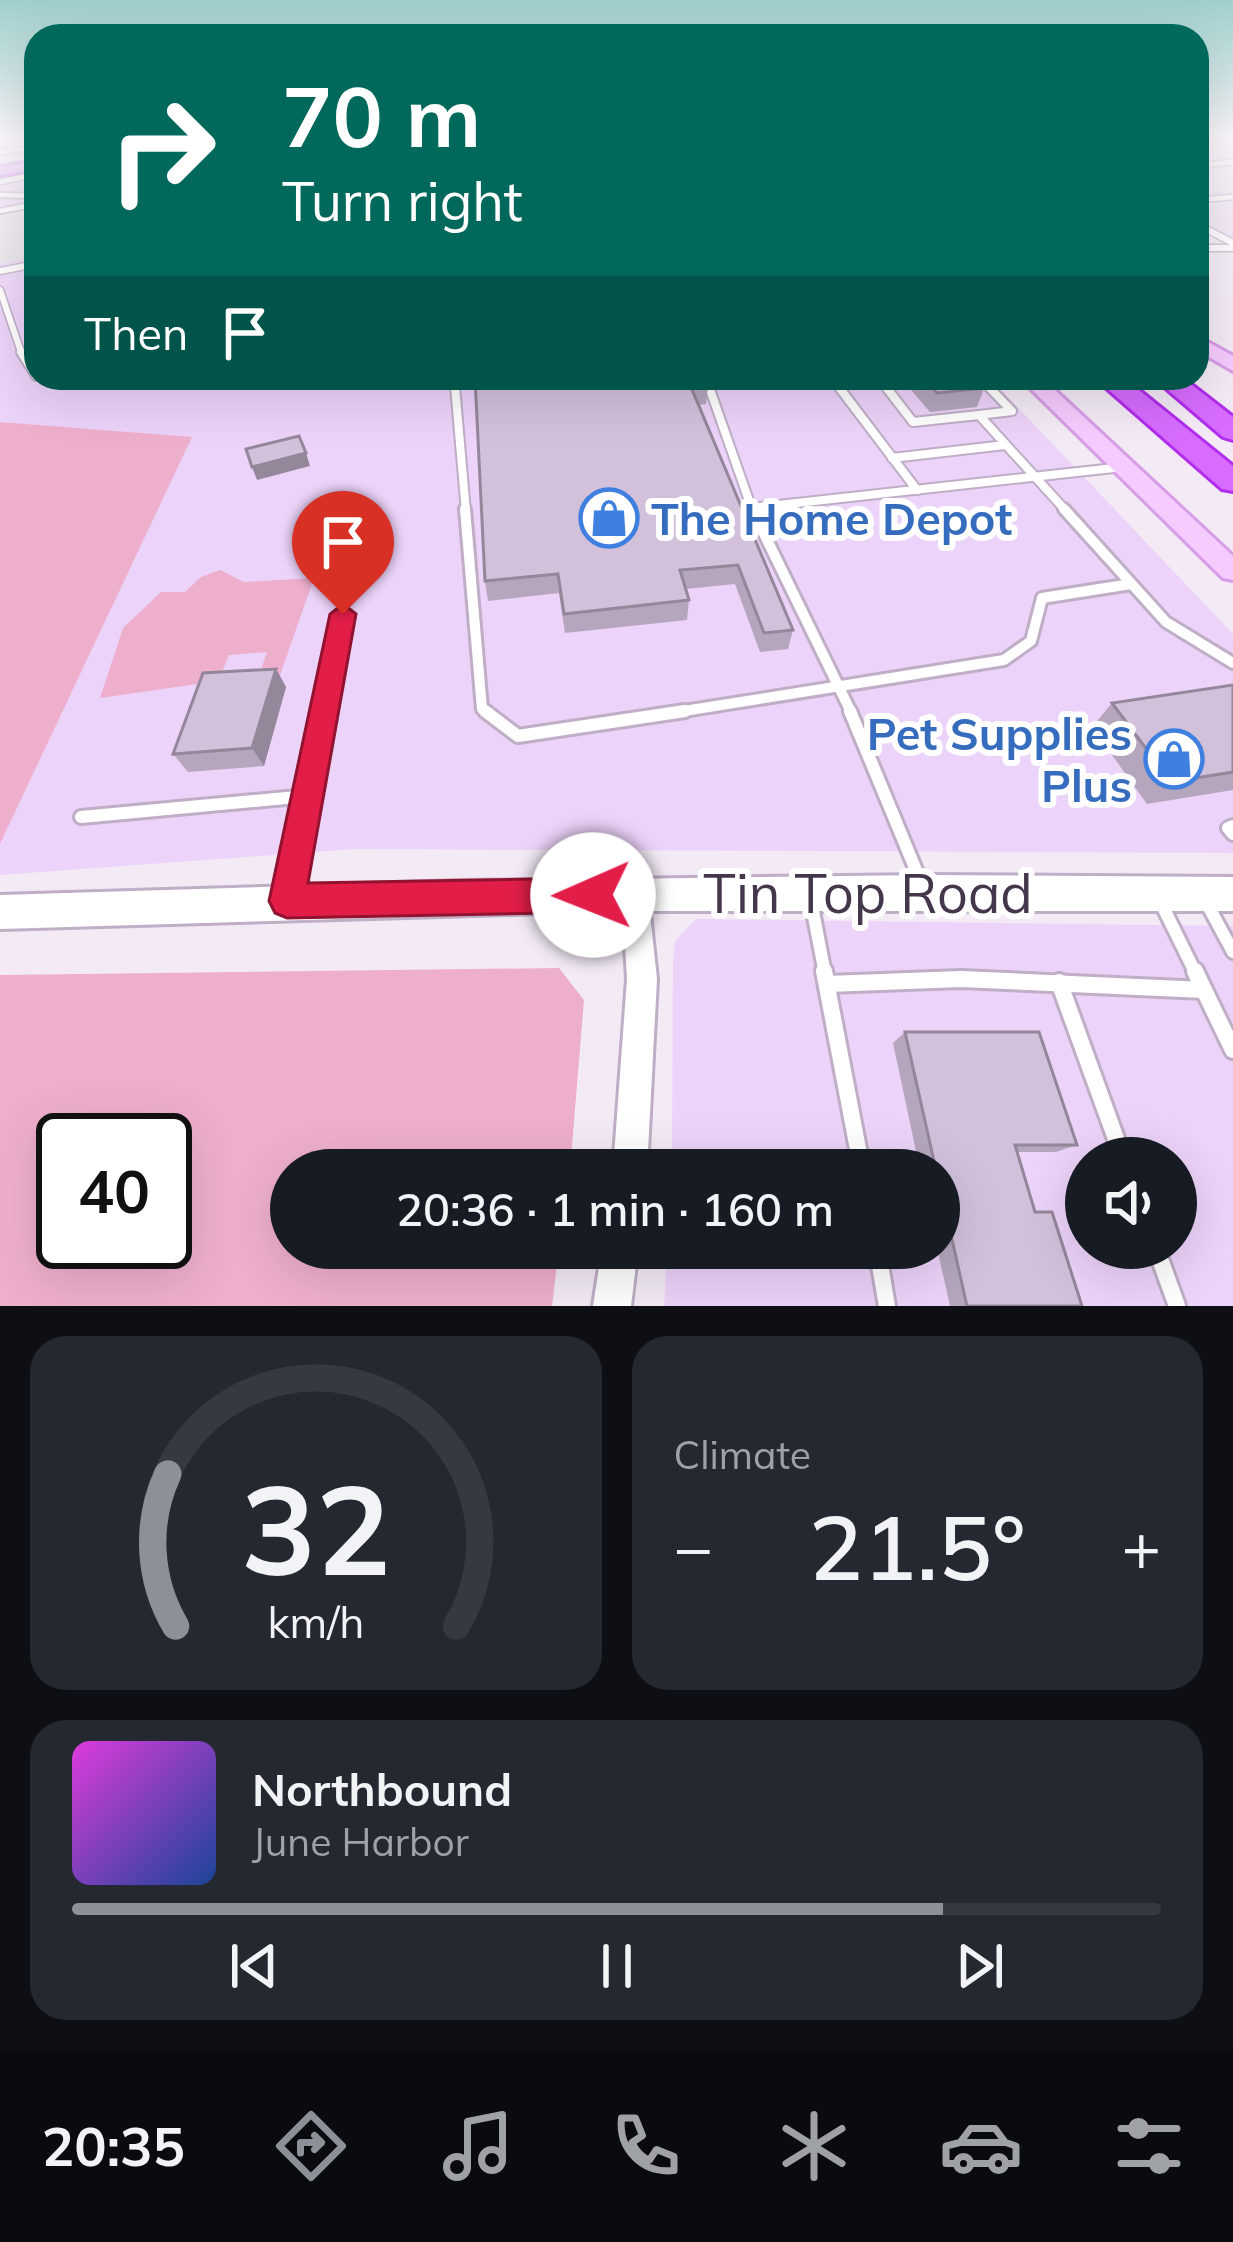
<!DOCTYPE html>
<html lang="en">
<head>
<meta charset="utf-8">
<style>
	body { margin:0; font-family:Mulish,sans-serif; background:#242831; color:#f1f3f6; height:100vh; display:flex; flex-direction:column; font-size:45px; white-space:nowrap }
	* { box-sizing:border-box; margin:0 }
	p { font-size:39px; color:#9ea1a6 }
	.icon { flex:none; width:66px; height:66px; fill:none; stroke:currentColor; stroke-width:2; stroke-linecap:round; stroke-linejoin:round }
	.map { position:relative; height:1306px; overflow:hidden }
	.sheet { display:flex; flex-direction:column; gap:30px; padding:30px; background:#0d0f14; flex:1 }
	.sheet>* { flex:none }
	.top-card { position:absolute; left:24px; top:24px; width:1185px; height:366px; border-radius:36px; box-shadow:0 12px 48px #0002; background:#00695c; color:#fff; overflow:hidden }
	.fabs { position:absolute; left:1065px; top:1137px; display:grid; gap:24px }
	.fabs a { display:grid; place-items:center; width:132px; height:132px; border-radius:50%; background:#171b24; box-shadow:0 12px 48px #0002; font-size:60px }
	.speed { position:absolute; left:36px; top:1113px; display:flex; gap:24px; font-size:60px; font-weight:700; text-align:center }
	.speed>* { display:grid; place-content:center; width:156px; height:156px; border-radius:50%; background:#171b24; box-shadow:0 12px 48px #0002; line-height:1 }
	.speed .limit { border:6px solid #111; border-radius:18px; background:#fff; color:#111 }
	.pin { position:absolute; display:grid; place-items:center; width:102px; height:102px; color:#fff; margin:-123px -51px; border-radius:50% 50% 50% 0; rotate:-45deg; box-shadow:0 0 12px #0007 }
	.pin .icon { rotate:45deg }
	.me { position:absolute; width:132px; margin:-66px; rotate:269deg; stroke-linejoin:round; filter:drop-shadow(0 0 9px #0008) }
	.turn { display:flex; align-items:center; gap:42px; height:252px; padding:0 60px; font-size:54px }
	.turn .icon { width:156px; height:156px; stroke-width:2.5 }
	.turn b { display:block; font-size:84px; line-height:102px }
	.then { display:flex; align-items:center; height:114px; padding:0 60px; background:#0003; gap:24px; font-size:45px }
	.big { font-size:90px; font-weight:600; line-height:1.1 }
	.sheet .tile { flex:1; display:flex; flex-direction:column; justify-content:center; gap:18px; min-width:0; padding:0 42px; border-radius:36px; background:#242831 }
	.sheet .dial { align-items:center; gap:0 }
	.dial svg { height:312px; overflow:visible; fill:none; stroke:#363941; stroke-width:7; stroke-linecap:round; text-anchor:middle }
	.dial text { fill:#f1f3f6; stroke:none }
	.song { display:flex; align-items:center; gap:36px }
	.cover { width:144px; height:144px; border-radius:18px; background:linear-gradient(135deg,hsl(300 70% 55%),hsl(220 70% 35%)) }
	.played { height:12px; border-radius:6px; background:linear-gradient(90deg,#8c9099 80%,#363941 80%) }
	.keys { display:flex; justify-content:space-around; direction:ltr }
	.heat { display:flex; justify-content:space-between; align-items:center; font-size:66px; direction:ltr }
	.sheet .tiles { flex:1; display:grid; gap:30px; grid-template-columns:1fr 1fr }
	.tile:last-child { grid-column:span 2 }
	.trip { position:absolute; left:270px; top:1149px; width:690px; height:120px; border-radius:60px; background:#171b24; box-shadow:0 12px 48px #0002; font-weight:600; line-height:120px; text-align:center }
	.dock { display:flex; height:192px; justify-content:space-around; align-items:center; background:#090b0e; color:#9ea1a6 }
	.dock .icon { width:84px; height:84px }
	.dock .active { color:#8c9099 }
	.dock b { font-size:54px; color:#f1f3f6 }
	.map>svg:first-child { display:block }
</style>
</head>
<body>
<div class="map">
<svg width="1233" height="1306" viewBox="0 0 1233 1306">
	<rect width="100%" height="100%" fill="#f3eaf6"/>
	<!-- residential -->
	<polygon fill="#eddef2" points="1197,136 1233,136 1233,247 1197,228 1197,162 1210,159 1197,153"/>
	<!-- commercial -->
	<g fill="#ecd3f9" fill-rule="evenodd">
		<polygon points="36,168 36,378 990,378 1233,634 1233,853 355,849 0,875 0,844 191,438 0,422 0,174"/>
		<path d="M696 919 1233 926V1306H664L667 1248H939V1170H672L673 961 675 941ZM1086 1158H1176V1248H1086Z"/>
	</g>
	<!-- green -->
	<g fill="#eeafcd" fill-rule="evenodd">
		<polygon points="0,422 192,437 0,844"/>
		<polygon points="220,570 244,582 314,578 280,675 259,675 267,652 229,655 218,681 100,698 123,628 161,592 185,592 201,577"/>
		<path d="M559 968 584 1000 570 1170H291V1248H559L552 1306H0V975ZM165 1140V1242H63V1140Z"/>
	</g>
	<!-- parking -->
	<polygon fill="#e5e1e7" points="36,206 36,257 0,264 0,212"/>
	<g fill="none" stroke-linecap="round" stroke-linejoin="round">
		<defs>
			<g id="service-far5">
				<polyline points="1222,136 1233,143"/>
				<polyline points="0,152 36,147"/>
				<polyline points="1197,166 1233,162"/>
				<polyline points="0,182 36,174"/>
				<polyline points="0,195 36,196"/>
				<polyline points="1197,200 1233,197"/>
				<polyline points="0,211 36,204"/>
				<polyline points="1197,224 1213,233"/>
			</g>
			<g id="service-far4">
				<polyline points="1208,230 1233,243"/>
				<polyline points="1197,248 1233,248"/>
				<polyline points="0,271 36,264"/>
				<polyline points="0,290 22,355"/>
			</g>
			<g id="service-far3">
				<polyline points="21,352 36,376"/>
				<polyline points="706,378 753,512"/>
				<polyline points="832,378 917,490"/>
				<polyline points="879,378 913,422 979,415 1067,512"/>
				<polyline points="979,415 1012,411 980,378"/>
				<polyline points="892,458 1005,445"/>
				<polyline points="751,508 1123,467"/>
				<polyline points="466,512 455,386 466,378"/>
			</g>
			<g id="service-far2">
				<polyline points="465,509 482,709 489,714"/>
				<polyline points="752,509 852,714"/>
				<polyline points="1064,509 1166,622 1233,663"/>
				<polyline points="323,714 343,614"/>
				<polyline points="665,714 1004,660 1031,641 1042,598 1131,584"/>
			</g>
			<g id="service-far1">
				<polyline points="485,711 518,736 685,711"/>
				<polyline points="850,711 923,887"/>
				<polyline points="81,817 308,796"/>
				<polyline points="1233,826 1228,828 1233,834"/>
				<polyline points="287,899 324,711"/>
				<polyline points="811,901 825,974"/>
				<polyline points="1160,901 1196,974"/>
				<polyline points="1206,902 1233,952"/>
			</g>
			<g id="service">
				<polyline points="824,971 862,1170"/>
				<polyline points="1059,982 1123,1158"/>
				<polyline points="827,984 961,979 1204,990 1195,971"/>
				<polyline points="1204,990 1233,1050"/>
				<polyline points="877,1248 887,1306"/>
				<polyline points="1156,1248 1177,1306"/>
			</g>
			<g id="minor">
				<polygon points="635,882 645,886 648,895 657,979 647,1170 613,1170 627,979 622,895 625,886"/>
				<polygon points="602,1248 638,1248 631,1306 593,1306"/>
			</g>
			<polygon id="tertiary" points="925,875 1233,877 1233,911 616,911 0,929 0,895 462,881"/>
			<g id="secondary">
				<polygon points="1197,336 1233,356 1233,371 1197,350"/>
				<polygon points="1020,378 1042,378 1233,556 1233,580 1223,578"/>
			</g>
			<polygon id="primary" points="36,161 36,169 0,175 0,167"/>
			<g id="motorway">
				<polygon points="1095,378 1124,378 1233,466 1233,491 1222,489"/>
				<polygon points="1154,378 1183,378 1233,417 1233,440 1223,437"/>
			</g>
		</defs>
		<!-- service-far5 casing -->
		<use href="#service-far5" stroke="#bfaec6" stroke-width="8"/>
		<!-- service-far4 casing -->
		<use href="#service-far4" stroke="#bfaec6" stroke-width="9"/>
		<!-- service-far3 casing -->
		<use href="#service-far3" stroke="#bfaec6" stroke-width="12"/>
		<!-- service-far2 casing -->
		<use href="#service-far2" stroke="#bfaec6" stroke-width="16"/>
		<!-- service-far1 casing -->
		<use href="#service-far1" stroke="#bfaec6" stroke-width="18"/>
		<!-- service casing -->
		<use href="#service" stroke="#bfaec6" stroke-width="22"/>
		<!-- minor casing -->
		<use href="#minor" stroke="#bfaec6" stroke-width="6"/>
		<!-- tertiary casing -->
		<use href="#tertiary" stroke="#bfaec6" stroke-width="6"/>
		<!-- secondary casing -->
		<use href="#secondary" stroke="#d89de7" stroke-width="6"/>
		<!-- primary casing -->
		<use href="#primary" stroke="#cd5ef0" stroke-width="6"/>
		<!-- motorway casing -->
		<use href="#motorway" stroke="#b22ded" stroke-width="6"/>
		<!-- service-far5 -->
		<use href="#service-far5" stroke="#fff" stroke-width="4.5"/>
		<!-- service-far4 -->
		<use href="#service-far4" stroke="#fff" stroke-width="6"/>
		<!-- service-far3 -->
		<use href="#service-far3" stroke="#fff" stroke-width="8"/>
		<!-- service-far2 -->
		<use href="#service-far2" stroke="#fff" stroke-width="10"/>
		<!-- service-far1 -->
		<use href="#service-far1" stroke="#fff" stroke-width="12"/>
		<!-- service -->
		<use href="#service" stroke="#fff" stroke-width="16"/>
		<!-- minor -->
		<use href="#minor" fill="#fff" fill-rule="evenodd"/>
		<!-- tertiary -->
		<use href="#tertiary" fill="#fff" fill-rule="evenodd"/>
		<!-- secondary -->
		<use href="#secondary" fill="#f6cbff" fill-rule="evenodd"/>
		<!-- primary -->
		<use href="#primary" fill="#e99aff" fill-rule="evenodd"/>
		<!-- motorway -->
		<use href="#motorway" fill="#d76cff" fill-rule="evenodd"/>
	</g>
	<!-- wall -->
	<g fill="#b5a6bd">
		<polygon points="475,378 708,386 706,404 699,405 793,630 788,649 760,652 735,584 686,589 689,600 687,620 565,633 559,593 488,601 485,581"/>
		<polygon points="901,378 974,378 984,388 977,407 930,412"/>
		<polygon points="276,669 286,687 264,766 188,772 173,754"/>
		<polygon points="1233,685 1233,790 1147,804 1092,727 1112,703"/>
		<polygon points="905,1032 1077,1145 1056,1152 1017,1152 1035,1212 1082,1306 950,1306 937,1248 939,1248 939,1170 920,1170 893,1043"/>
	</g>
	<!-- shaded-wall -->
	<g fill="#94879a">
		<polygon points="306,453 310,466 257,480 252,467"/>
		<polygon points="276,669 286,687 264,766 252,748"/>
	</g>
	<!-- building -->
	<g fill="#d3c1dc" stroke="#94879a" stroke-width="3">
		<polygon points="475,378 705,378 708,386 691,387 793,630 764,633 738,565 680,570 689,600 564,614 558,574 485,581"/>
		<polygon points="923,378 974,378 984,388 937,393"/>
		<polygon points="299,436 306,453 252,467 246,449"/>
		<polygon points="276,669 252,748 173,754 203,673"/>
		<polygon points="1233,685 1233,772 1171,782 1112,703"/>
		<polygon points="905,1032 1039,1032 1077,1145 1015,1145 1035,1212 1052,1212 1082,1306 967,1306 939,1182 939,1170 936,1170"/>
	</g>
	<!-- sky -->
	<linearGradient id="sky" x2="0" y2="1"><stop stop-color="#9ecfcc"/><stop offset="0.43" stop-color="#faf6fb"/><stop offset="1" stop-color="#faf6fb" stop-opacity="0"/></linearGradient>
	<rect width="1233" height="319" fill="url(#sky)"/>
	<!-- route -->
	<polygon fill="#e11d48" stroke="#92132f" stroke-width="3" points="343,604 356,614 308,883 593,878 605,883 611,895 605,907 593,912 287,918 275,913 269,901 330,614"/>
	<!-- icons -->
	<defs>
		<symbol id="shop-ring" viewBox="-11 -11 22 22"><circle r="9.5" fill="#fff" stroke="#3f7fe0" stroke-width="1.5"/><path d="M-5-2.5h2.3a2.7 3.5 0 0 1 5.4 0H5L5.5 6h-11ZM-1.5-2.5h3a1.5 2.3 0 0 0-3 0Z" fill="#3f7fe0"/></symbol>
	</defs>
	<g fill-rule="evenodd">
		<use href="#shop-ring" x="576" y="485" width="66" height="66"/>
		<use href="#shop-ring" x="1141" y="726" width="66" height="66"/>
	</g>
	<g text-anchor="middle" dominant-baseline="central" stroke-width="12" stroke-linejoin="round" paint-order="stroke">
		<!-- shop labels -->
		<g font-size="45" font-weight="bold" fill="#366cbe" stroke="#fff" text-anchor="start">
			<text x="651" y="518">The Home Depot</text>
			<text x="1132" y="733" text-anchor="end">Pet Supplies<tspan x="1132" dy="52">Plus</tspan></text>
		</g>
		<!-- near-street labels -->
		<g font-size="54" fill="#44374b" stroke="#fff">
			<text x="868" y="893">Tin Top Road</text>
		</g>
	</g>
</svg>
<div class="fabs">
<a><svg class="icon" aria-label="sound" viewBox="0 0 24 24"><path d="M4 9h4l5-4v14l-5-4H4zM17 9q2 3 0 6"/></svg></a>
</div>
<div class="speed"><div class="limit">40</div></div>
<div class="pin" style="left:343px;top:614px;background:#d93025"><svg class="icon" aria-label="arrive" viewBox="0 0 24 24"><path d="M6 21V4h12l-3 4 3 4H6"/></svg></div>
<svg class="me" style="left:593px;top:895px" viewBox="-20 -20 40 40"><circle r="19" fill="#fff"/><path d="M0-13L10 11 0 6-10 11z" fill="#e11d48"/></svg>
<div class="trip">20:36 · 1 min · 160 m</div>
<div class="top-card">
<div class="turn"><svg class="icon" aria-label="right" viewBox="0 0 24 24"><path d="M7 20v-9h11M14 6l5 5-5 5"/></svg><div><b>70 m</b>Turn right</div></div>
<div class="then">Then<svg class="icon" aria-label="arrive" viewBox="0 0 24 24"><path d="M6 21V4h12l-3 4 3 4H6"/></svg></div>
</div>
</div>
<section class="sheet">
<div class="tiles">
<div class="tile dial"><svg viewBox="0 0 100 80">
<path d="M14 69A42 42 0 1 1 86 69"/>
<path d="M14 69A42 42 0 0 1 12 30" stroke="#8c9099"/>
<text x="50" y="56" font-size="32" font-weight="700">32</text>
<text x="50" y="72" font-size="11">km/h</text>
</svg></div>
<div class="tile"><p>Climate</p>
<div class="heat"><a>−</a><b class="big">21.5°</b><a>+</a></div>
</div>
<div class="tile">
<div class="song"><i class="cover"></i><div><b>Northbound</b><p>June Harbor</p></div></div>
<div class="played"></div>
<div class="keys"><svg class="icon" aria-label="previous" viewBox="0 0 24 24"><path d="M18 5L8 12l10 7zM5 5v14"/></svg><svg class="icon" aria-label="pause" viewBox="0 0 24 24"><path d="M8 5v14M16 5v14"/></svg><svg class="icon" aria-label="next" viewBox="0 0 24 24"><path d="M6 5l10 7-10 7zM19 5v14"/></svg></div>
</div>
</div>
</section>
<nav class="dock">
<b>20:35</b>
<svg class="icon active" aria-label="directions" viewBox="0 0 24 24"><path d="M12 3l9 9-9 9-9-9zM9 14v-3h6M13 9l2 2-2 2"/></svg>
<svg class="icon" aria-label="music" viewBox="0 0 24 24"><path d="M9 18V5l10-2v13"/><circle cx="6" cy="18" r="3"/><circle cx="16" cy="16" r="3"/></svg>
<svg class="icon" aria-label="phone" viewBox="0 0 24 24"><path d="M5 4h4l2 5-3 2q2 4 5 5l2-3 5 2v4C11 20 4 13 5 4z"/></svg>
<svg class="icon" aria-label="climate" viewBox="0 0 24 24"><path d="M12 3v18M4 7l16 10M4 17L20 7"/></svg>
<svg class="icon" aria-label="car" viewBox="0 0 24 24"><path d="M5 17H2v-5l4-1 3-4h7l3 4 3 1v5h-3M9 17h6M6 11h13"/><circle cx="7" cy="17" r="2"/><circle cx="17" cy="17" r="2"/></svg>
<svg class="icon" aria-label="filters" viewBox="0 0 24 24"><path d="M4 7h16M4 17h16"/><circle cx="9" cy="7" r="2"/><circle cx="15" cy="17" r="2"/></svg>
</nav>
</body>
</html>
